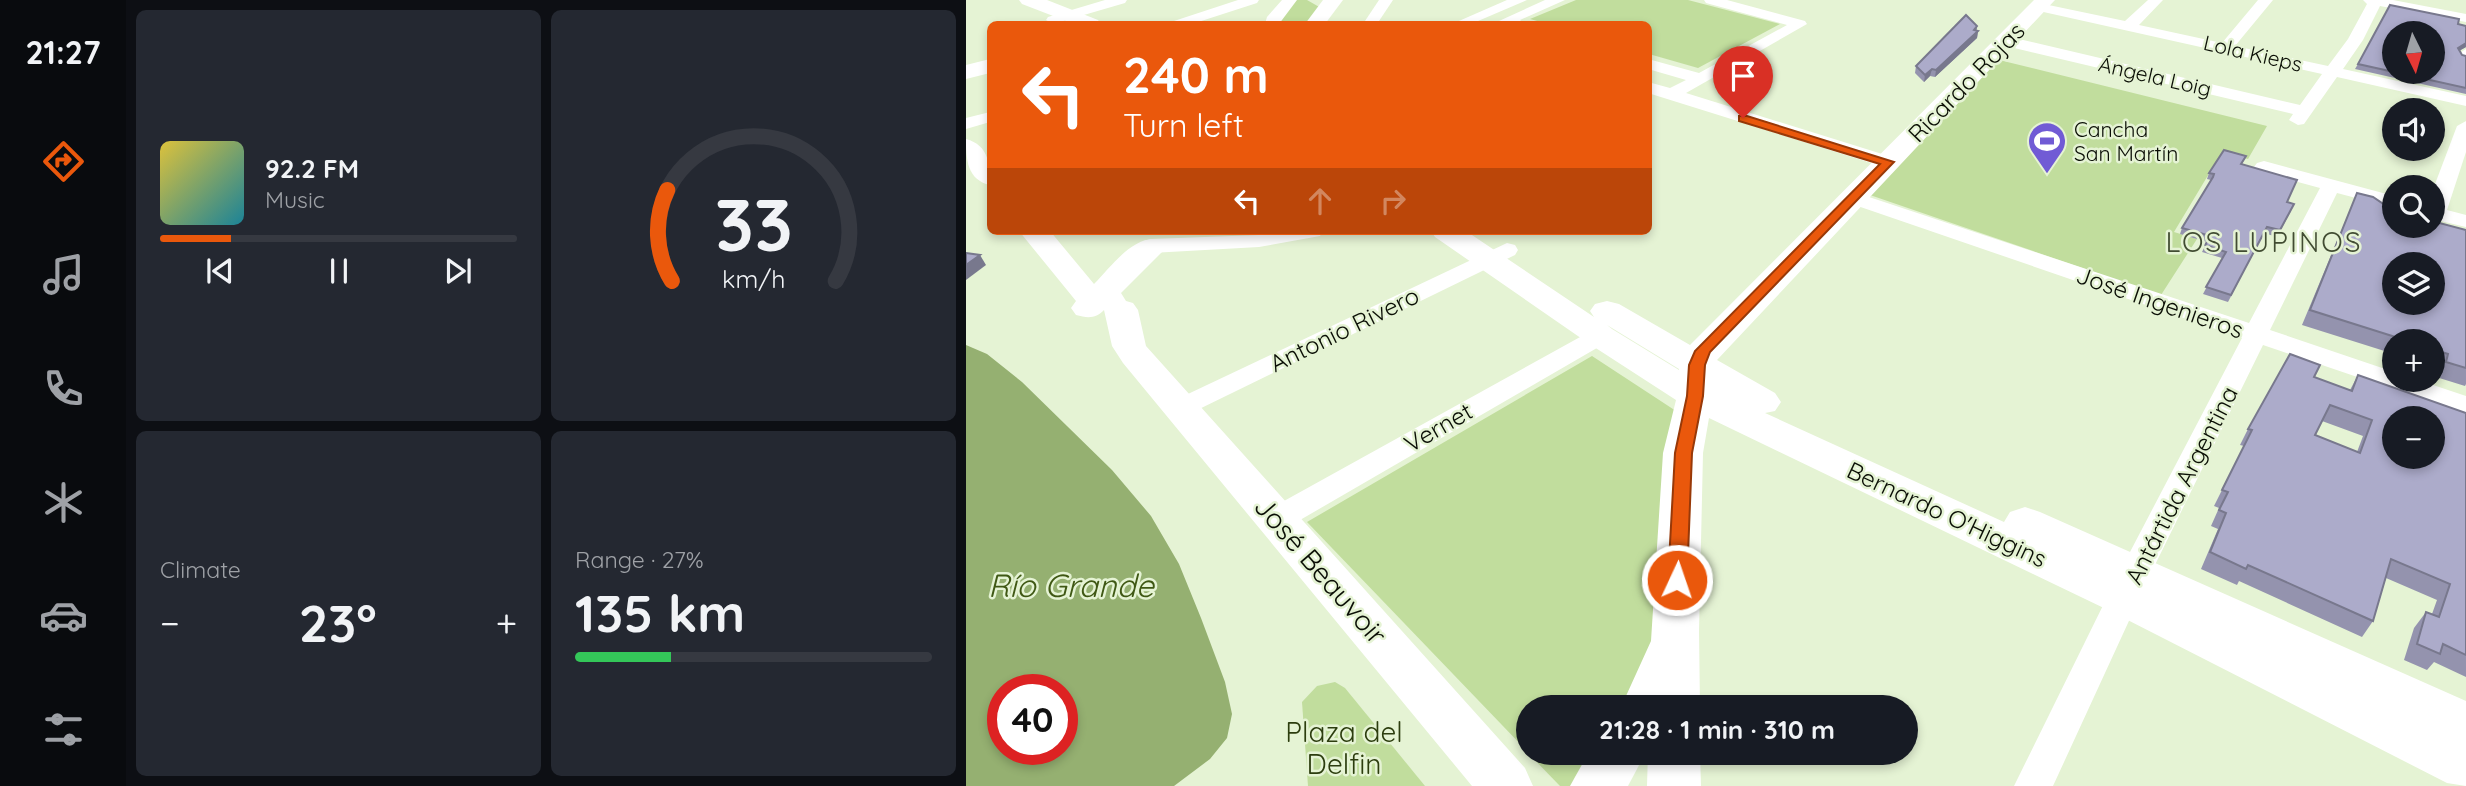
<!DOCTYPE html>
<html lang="en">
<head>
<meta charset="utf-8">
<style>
	body { margin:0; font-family:Quicksand,sans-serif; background:#242831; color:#f1f3f6; height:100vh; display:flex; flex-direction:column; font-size:26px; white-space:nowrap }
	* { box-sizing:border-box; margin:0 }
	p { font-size:23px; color:#9ea1a6 }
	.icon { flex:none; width:38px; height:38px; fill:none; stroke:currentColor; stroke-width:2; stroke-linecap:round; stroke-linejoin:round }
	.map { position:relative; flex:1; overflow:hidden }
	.sheet { display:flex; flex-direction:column; gap:10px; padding:10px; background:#0d0f14; width:840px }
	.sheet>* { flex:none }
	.guide { position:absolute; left:21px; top:21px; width:665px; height:214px; border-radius:10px; box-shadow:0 4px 10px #0003; background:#ea580c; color:#fff; overflow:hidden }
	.needle { width:46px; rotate:175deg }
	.buttons { position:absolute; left:1416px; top:21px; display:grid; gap:14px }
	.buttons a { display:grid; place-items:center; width:63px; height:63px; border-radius:50%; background:#171b24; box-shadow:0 4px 10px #0003; font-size:35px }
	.speed { position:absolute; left:21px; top:674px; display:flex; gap:14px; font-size:35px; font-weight:700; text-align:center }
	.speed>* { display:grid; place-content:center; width:91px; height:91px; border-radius:50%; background:#171b24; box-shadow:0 4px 10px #0003; line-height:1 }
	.speed .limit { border:10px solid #d22; background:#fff; color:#111 }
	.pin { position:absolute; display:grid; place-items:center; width:60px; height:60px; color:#fff; margin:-72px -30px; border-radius:50% 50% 50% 0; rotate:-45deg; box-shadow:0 0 7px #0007 }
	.pin .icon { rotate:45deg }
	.me { position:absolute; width:77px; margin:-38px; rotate:3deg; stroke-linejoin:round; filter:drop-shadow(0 0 5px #0008) }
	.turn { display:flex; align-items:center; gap:24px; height:147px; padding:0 21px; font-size:32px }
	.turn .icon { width:91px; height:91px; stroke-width:2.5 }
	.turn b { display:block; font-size:49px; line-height:60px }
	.lanes { display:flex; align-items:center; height:66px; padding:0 21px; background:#0003; justify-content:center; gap:35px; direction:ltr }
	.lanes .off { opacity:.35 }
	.big { font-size:52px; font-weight:700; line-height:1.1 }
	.sheet .card { flex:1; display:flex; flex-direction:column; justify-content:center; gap:10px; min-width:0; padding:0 24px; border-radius:10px; background:#242831 }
	.sheet .dial { align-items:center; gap:0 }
	.dial svg { height:182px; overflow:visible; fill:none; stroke:#363941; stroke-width:7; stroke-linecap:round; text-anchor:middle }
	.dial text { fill:#f1f3f6; stroke:none }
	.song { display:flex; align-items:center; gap:21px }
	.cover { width:84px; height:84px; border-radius:10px; background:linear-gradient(135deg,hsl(50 70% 55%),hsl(190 70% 35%)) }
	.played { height:7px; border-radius:4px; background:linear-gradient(90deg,#ea580c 20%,#363941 20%) }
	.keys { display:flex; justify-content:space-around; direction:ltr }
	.heat { display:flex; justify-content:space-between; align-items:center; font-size:38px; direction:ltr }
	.charge { height:10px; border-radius:5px; background:linear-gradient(90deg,#34c759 27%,#363941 0) }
	.sheet .tiles { flex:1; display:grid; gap:10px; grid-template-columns:repeat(2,1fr) }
	.trip { position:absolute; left:550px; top:695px; width:402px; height:70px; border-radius:35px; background:#171b24; box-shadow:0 4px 10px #0003; font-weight:700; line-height:70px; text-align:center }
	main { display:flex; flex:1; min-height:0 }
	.tab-bar { display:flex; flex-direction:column; width:126px; justify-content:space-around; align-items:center; background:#090b0e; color:#9ea1a6 }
	.tab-bar .icon { width:49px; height:49px }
	.tab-bar .active { color:#ea580c }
	.tab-bar b { font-size:32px; color:#f1f3f6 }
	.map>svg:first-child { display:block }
</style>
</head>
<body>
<main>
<nav class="tab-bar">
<b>21:27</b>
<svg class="icon active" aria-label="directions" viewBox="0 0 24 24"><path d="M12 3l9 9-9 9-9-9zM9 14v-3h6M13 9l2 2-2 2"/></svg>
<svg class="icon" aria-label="music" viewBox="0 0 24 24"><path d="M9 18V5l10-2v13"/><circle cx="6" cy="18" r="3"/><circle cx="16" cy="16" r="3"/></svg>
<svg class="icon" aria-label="phone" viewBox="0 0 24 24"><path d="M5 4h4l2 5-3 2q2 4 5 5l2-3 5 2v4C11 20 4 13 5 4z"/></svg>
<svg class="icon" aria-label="climate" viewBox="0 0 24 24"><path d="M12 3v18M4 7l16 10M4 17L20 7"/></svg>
<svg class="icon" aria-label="car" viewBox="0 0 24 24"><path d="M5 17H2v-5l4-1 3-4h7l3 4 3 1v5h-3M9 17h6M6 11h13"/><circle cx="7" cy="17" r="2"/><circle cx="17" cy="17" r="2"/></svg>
<svg class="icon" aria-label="filters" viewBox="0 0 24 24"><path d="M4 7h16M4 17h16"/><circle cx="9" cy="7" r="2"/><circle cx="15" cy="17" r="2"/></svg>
</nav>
<section class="sheet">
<div class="tiles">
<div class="card">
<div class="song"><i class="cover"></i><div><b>92.2 FM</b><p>Music</p></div></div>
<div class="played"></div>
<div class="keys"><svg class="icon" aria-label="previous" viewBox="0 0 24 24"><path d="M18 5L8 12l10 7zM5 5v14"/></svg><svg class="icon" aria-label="pause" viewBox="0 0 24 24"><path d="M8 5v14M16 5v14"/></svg><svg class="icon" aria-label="next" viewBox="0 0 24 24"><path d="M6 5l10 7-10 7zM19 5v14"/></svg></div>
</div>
<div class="card dial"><svg viewBox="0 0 100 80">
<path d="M14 69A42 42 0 1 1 86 69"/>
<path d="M14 69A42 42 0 0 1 12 29" stroke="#ea580c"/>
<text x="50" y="56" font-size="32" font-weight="700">33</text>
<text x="50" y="72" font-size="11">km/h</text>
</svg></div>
<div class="card"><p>Climate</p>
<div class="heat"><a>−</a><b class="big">23°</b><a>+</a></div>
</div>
<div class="card"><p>Range · 27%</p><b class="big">135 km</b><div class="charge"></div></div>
</div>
</section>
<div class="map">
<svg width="1500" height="786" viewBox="0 0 1500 786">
	<rect width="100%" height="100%" fill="#e5f3d4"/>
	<!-- green -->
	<g fill="#c1dd9d">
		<polygon points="328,0 341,0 355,8 342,24 312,24 312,20"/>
		<polygon points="610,0 722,0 814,24 732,68 683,54 682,24 582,24 564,19"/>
		<polygon points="1029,59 1301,126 1282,159 1256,152 1208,232 1231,239 1195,295 904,195"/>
		<polygon points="626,356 710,411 683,677 665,707 562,707 562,752 341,522"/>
		<polygon points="369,682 379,688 459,786 342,786 336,702 351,686"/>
		<polygon points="562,753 635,753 609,786 594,786"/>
	</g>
	<!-- water -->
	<path fill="#95b071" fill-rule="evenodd" d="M0 345 21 354 56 382 146 470 185 516 213 564 235 618 259 682 266 714 261 738 244 759 208 786H0ZM37 690H96V749H37Z"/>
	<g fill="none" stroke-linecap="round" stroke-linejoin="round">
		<!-- street -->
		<g fill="#fff" fill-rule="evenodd">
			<polygon points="139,0 161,0 159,3 87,24 80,20 82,17"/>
			<polygon points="272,0 293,0 291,3 226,24 206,24 208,21"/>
			<polygon points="316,0 331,0 313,24 299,24 301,17"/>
			<polygon points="413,0 427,0 411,24 397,24"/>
			<polygon points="541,0 561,0 505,24 486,24"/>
			<polygon points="579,0 599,0 554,20 558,24 536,24 533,21"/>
			<polygon points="738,0 761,0 839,21 841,24 720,93 929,158 932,162 929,166 915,166 682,93 682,82 704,88 720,80 682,69 682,59 733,73 821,25 740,3"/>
			<polygon points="1182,0 1197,0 1173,25 1256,43 1292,0 1307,0 1269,46 1362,66 1382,39 1401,4 1397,0 1427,0 1500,14 1500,22 1414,6 1397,40 1377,69 1500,96 1500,106 1371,77 1338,124 1332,125 1323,120 1327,114 1040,46 1032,41 1040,36 1334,105 1356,74 1073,11 1066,7 1073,3 1159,21"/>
			<polygon points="1500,49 1500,60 1494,58 1492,54"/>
			<polygon points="24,112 24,122 0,129 0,118"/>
			<polygon points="1500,121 1500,152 1481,210 1500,215 1500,227 1466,219 1466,192 1491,126"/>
			<polygon points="1298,161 1428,196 1428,208 1371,193 1304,330 1428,372 1428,380 1452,380 1500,396 1500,414 1297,345 1185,573 1087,786 1048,786 1153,573 1276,338 880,202 877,198 880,194 894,194 1283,323 1354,188 1291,171 1288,167 1291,163"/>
			<polygon points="312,231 357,231 354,236 293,247 185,253 177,251 174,246 177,241 185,239 293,235"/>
			<polygon points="541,243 549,245 552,250 549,255 223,414 214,417 205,414 201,408 205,402"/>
			<polygon points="634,329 643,331 646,336 643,341 322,527 311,530 300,527 296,519 300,511 625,331"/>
		</g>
		<!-- secondary -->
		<g fill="#fff" fill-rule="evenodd">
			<polygon points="53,0 81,0 132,20 135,24 108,24 56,4"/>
			<polygon points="357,0 377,0 359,24 339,24"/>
			<path d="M1068 0H1089L751 360 809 393 815 402 809 411 799 413 1038 522 1044 512 1059 507 1074 512 1500 701V786L1481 783 1142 610 743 418 737 453 733 631 734 707H655L685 641 697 453 710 400 622 343 469 237 465 231H500L628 317 624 311 629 304 641 301 653 304 724 345ZM641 325 713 369V370L646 329Z"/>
			<polygon points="24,59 24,73 0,79 0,65"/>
			<path d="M0 139C23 145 24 165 24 185 1 180 0 159 0 139Z"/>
			<path d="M53 231H84L128 284C146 266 168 233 196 240L200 246 196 252 155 293 160 301 167 303 172 310 180 346 559 768 567 786H506L157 363 146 346 138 310C130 319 121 318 110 315L105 308 110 301Z"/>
			<polygon points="623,752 680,752 662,786 604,786"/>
			<polygon points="682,752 734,752 735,786 681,786"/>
		</g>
	</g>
	<!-- wall -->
	<g fill="#9493ae" fill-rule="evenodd">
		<polygon points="1492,24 1500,47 1493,51 1496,55 1500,56 1500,94 1389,69 1392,64"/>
		<polygon points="1011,26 1010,31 1012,31 1011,38 969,77 964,76 958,82 949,73 950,66"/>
		<polygon points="1280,156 1276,164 1321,202 1325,211 1311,237 1298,233 1262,302 1237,294 1256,258 1236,252 1241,242 1214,234 1216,228 1245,180 1241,179 1243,173"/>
		<polygon points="1391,193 1428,226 1500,230 1500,384 1499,386 1470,377 1472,369 1466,367 1466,341 1428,341 1428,354 1336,325"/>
		<path d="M1392 375 1500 413V677L1468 662 1461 670 1438 660 1448 628 1460 612 1466 614 1471 600 1420 578 1407 621 1396 637 1273 581 1271 585 1235 569 1252 529 1245 526 1253 508 1248 506 1278 446 1274 445 1282 429 1348 377 1384 390ZM1356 421 1397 436 1391 452 1349 435Z"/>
	</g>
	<!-- shaded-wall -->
	<g fill="#78788d">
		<polygon points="1011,26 1010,33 1012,31 1011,38 969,77 970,70"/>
		<polygon points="1500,43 1500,47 1489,53 1492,48"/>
		<polygon points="966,69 964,76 958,82 959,75"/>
		<polygon points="14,255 20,265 0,280 0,265"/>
	</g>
	<!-- building -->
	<g fill="#acabca" stroke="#78788d" stroke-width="2" fill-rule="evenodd">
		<path d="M1424 5 1493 19 1492 24 1500 26V43L1492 48 1496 55 1500 56V88L1392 64ZM1428 33H1466V72H1428Z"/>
		<polygon points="1000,15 1011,26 1008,30 1012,31 970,70 966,69 959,75 950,66"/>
		<polygon points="1258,150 1280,156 1275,164 1331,180 1321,202 1328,204 1314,230 1301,227 1265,295 1240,287 1260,252 1239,245 1245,236 1216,228 1247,177 1248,174 1243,173"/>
		<path d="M1391 193 1407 197 1419 205 1428 208V226H1466V221L1500 230V368L1480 362 1482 354 1466 349V341H1442L1344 310ZM1428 264H1466V303H1428Z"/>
		<polygon points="0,253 14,255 0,265"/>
		<path d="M1324 354 1354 365 1348 377 1386 391 1392 375 1500 413V655L1477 644 1474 654 1451 644 1460 612 1473 617 1484 584 1425 559 1407 621 1282 565 1280 569 1244 552 1260 513 1253 510 1262 492 1256 490 1286 430 1282 429ZM1364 405 1406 420 1394 453 1349 435ZM1428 418H1466V457H1428Z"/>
	</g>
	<!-- route -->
	<polygon fill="#ea580c" stroke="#983908" stroke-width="2" points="773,116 781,116 928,162 744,352 739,365 737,396 726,453 721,580 718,585 711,587 705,585 702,580 709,453 721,396 723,365 729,351 914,164 773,121"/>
	<!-- icons -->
	<defs>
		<symbol id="stadium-pin" viewBox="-11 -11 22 30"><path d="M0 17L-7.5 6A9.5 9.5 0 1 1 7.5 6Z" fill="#715bd5" stroke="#e5f3d4"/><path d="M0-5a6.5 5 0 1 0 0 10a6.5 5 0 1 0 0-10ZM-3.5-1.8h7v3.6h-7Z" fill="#fff"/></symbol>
	</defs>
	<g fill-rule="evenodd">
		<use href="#stadium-pin" x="1059" y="119" width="44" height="60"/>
	</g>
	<g text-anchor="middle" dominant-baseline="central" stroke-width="5" stroke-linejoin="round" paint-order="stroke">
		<!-- far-street labels -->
		<g font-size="21" fill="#0a0e05" stroke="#e5f3d4">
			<text transform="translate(1287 53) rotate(13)">Lola Kieps</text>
			<text transform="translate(1189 76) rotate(13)">Ángela Loig</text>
		</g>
		<!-- far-poi labels -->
		<g font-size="21" fill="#0a0e05" stroke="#e5f3d4" text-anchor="start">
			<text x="1108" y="129">Cancha<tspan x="1108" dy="24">San Martín</tspan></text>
		</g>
		<!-- street labels -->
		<g font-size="24" fill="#0a0e05" stroke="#e5f3d4">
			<text transform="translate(1000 82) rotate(-46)">Ricardo Rojas</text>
			<text transform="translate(1194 302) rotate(19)">José Ingenieros</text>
			<text transform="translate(378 329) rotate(-26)">Antonio Rivero</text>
			<text transform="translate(472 427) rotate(-30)">Vernet</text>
			<text transform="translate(1215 485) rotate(-63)">Antártida Argentina</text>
			<text transform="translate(981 514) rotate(25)">Bernardo O'Higgins</text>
		</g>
		<!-- quarter labels -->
		<g font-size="28" letter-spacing="2" fill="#414c32" stroke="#e5f3d4">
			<text x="1298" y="241">LOS LUPINOS</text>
		</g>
		<!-- near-street labels -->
		<g font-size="28" fill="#0a0e05" stroke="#e5f3d4">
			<text transform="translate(355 570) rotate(49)">José Beauvoir</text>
		</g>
		<!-- near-park labels -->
		<g font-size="28" fill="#2c3d0e" stroke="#e5f3d4">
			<text x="378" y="731">Plaza del<tspan x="378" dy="32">Delfin</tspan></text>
		</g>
		<!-- near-water labels -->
		<g font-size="32" font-style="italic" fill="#3f5814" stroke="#e5f3d4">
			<text x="105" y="585">Río Grande</text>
		</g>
	</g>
</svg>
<div class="buttons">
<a><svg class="needle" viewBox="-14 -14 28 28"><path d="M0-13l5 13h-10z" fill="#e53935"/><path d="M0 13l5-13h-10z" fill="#9ea1a6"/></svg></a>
<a><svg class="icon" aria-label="sound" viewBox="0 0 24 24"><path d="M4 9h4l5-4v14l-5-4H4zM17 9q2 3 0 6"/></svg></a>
<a><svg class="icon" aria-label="search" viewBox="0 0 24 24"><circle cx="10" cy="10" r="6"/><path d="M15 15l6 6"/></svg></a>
<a><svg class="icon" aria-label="layers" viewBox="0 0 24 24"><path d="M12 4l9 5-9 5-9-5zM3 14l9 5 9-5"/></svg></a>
<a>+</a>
<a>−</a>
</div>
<div class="speed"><div class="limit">40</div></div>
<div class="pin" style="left:777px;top:118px;background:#d93025"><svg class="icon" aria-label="arrive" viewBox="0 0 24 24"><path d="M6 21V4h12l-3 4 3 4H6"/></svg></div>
<svg class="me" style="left:711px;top:580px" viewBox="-20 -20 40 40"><circle r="17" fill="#ea580c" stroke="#fff" stroke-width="3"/><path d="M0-11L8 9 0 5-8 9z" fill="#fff"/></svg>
<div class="trip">21:28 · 1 min · 310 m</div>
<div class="guide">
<div class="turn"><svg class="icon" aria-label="left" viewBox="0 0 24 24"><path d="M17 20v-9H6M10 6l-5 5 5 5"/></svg><div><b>240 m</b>Turn left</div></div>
<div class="lanes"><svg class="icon" aria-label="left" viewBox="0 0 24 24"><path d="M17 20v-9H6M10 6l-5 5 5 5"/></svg><svg class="icon off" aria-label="ahead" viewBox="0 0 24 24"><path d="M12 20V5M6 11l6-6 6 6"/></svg><svg class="icon off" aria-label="right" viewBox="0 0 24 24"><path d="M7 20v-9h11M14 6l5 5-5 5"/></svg></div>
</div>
</div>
</main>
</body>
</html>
